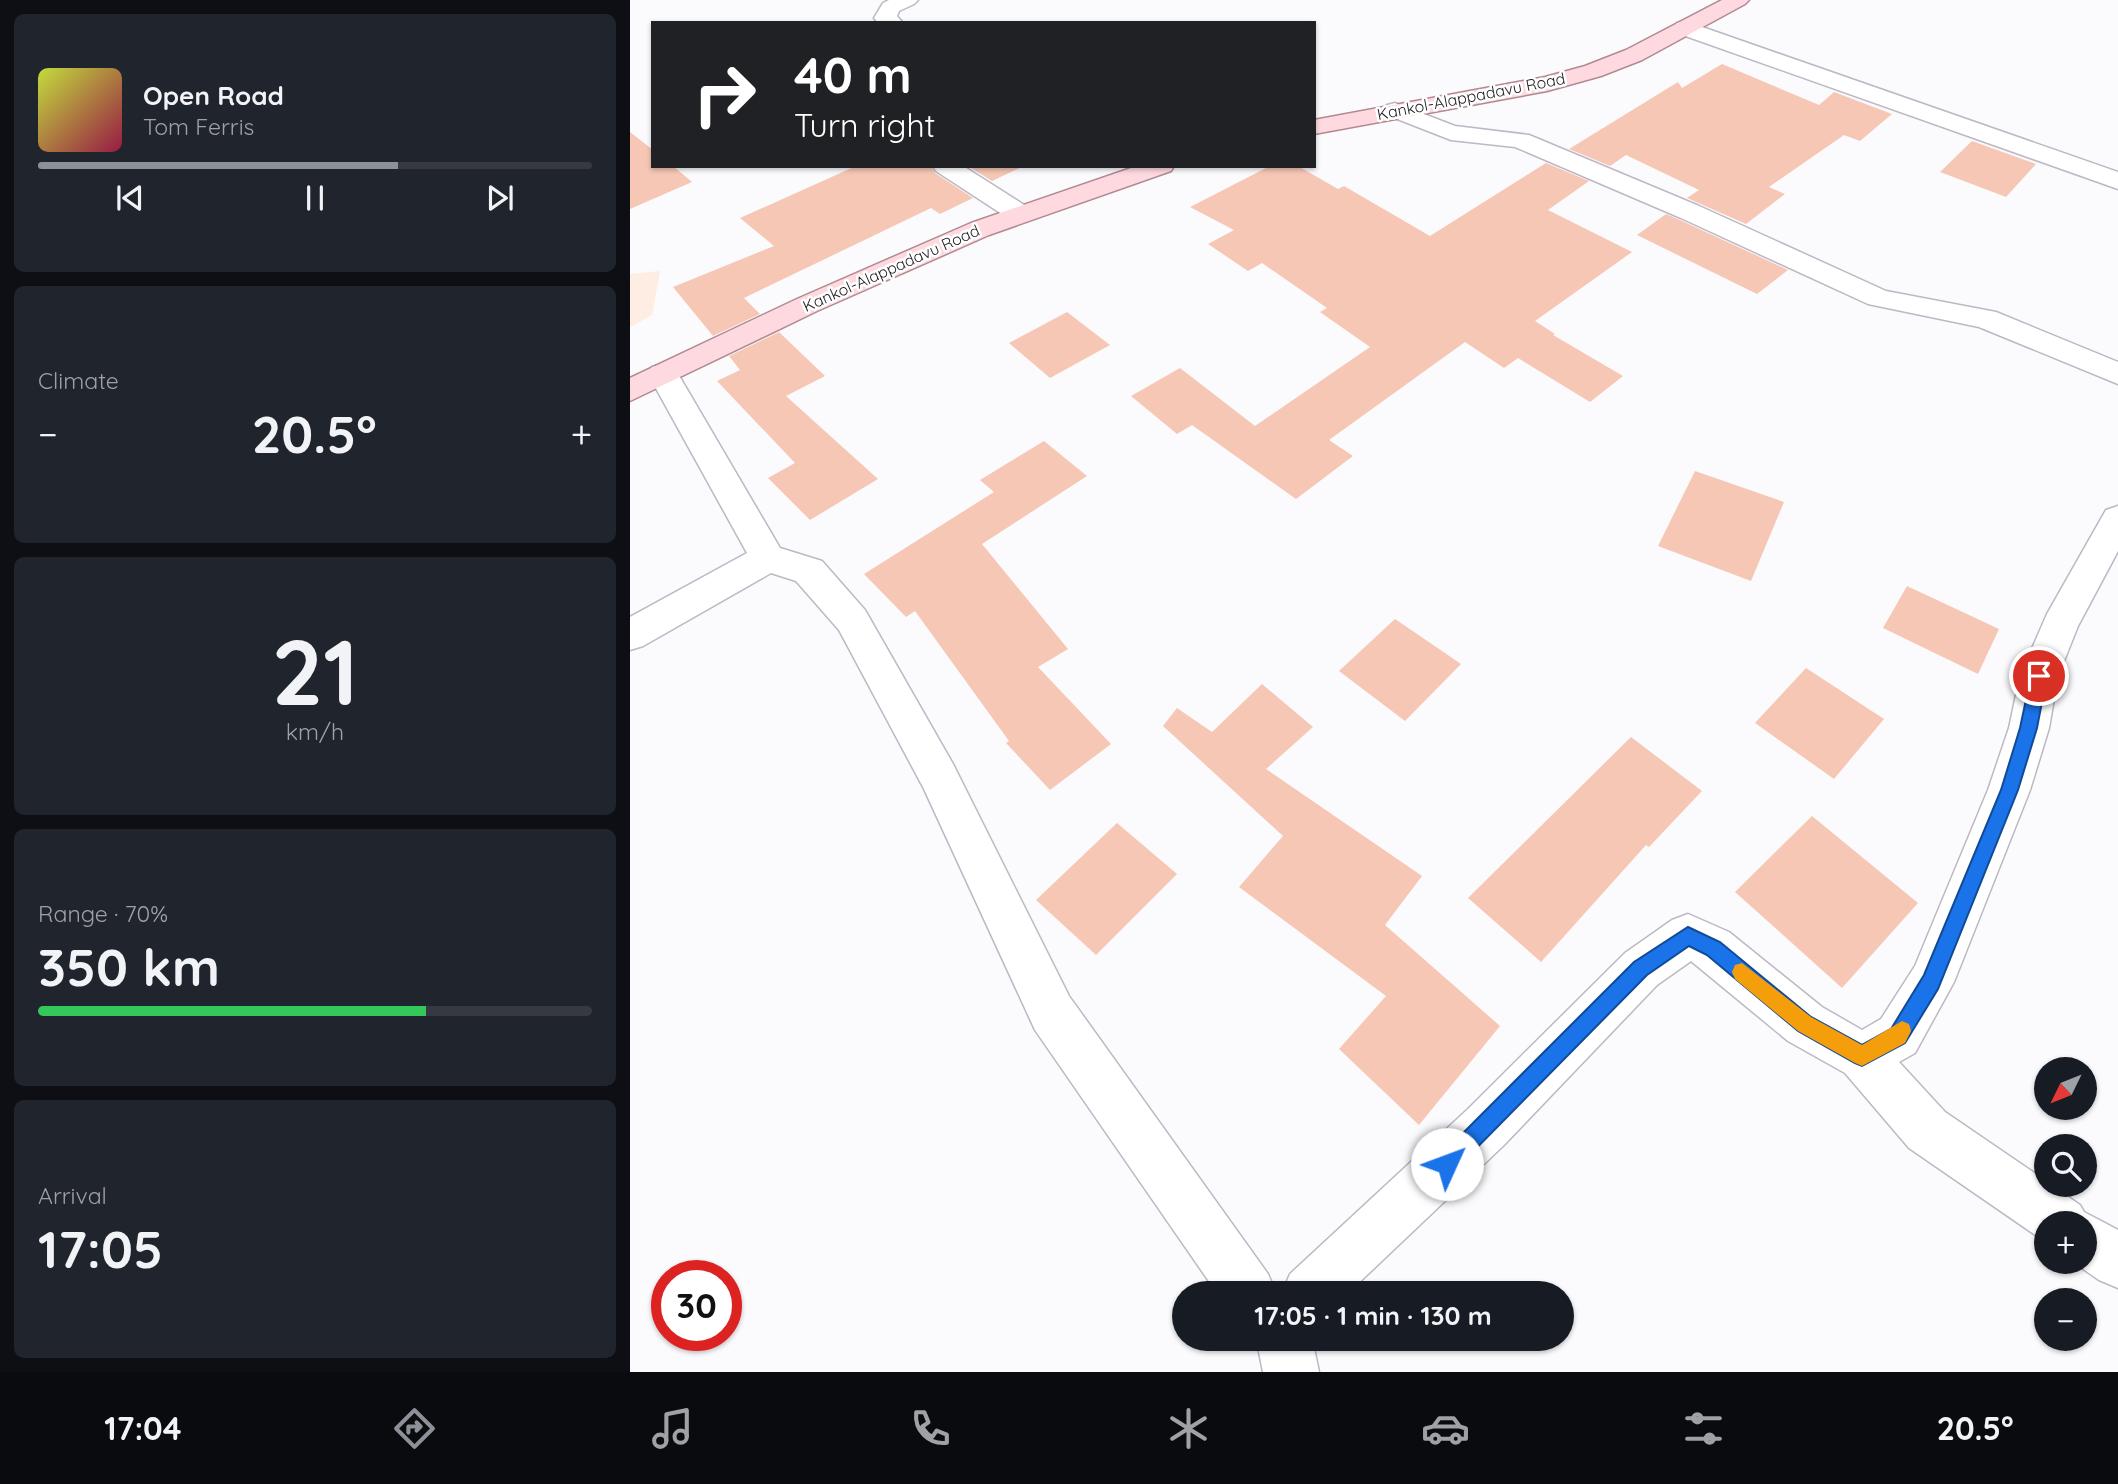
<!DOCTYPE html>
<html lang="en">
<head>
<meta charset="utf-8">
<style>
	body { margin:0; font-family:Quicksand,sans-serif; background:#20242c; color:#f1f3f6; height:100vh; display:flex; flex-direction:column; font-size:26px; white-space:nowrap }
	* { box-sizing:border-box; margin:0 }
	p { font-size:23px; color:#9ea1a6 }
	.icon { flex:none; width:38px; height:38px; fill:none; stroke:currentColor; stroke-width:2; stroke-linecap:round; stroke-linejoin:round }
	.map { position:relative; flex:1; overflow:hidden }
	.details { display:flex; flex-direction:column; gap:14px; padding:14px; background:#0d0f14; width:630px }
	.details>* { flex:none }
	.guide { position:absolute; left:21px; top:21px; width:665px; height:147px; border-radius:0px; box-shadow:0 2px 5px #0004; background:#202124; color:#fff; overflow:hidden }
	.needle { width:46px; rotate:227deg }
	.tools { position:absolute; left:1404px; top:1057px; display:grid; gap:14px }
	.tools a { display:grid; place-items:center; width:63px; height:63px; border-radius:50%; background:#171b24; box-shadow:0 2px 5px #0004; font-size:35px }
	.speed { position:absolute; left:21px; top:1260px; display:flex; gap:14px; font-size:35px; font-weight:700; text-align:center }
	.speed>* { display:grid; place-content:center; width:91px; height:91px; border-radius:50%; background:#171b24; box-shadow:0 2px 5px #0004; line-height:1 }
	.speed .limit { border:10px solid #d22; background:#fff; color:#111 }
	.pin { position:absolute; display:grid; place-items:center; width:60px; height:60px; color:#fff; margin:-30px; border:4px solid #fff; border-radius:50%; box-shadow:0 2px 7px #0007 }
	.me { position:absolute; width:77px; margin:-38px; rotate:47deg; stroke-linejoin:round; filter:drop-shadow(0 0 5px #0008) }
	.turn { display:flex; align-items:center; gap:24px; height:147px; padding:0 28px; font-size:32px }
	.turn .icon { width:91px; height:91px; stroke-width:2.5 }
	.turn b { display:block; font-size:49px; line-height:60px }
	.big { font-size:52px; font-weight:700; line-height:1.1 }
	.details .card { flex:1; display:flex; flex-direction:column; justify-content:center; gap:10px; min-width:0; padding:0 24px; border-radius:10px; background:#20242c }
	.details .dial { align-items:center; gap:0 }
	.dial b { font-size:91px; line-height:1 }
	.song { display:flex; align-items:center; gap:21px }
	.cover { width:84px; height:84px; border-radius:10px; background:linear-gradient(135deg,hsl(70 70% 55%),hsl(340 70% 35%)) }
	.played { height:7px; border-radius:4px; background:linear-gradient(90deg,#8c9099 65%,#363941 65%) }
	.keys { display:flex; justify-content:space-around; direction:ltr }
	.heat { display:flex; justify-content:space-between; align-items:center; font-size:38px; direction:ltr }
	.charge { height:10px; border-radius:5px; background:linear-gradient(90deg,#34c759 70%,#363941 0) }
	.trip { position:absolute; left:542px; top:1281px; width:402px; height:70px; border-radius:35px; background:#171b24; box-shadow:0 2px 5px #0004; font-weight:700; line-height:70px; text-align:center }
	.dock { display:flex; height:112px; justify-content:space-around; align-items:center; background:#090b0e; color:#9ea1a6 }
	.dock .icon { width:49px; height:49px }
	.dock .selected { color:#8c9099 }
	.dock b { font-size:32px; color:#f1f3f6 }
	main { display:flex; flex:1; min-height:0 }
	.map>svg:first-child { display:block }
</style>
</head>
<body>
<main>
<section class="details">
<div class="card">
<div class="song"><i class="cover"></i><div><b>Open Road</b><p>Tom Ferris</p></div></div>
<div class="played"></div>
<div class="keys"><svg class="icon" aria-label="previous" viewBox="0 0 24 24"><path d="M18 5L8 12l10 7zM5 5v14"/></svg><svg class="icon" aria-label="pause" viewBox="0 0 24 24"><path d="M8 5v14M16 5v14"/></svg><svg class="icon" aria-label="next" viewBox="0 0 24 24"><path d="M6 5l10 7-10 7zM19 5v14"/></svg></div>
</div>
<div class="card"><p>Climate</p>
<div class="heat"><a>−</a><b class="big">20.5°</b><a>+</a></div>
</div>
<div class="card dial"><b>21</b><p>km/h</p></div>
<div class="card"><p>Range · 70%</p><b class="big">350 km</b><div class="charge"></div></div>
<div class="card"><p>Arrival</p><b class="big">17:05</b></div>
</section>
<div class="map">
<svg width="1488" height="1372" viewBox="0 0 1488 1372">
	<rect width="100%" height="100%" fill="#fbfafd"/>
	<!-- education -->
	<polygon fill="#feede2" points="30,271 22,315 0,327 0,274"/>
	<!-- building -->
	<g fill="#f7c7b5">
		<polygon points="1092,64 1189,105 1204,92 1262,114 1230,141 1214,135 1139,187 1155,194 1116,224 1057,198 1069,190 996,155 980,166 939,149 1048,82 1052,88"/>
		<polygon points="0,132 23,150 23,166 43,166 62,182 0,209"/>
		<polygon points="1342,141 1406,164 1376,197 1310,172"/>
		<polygon points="916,163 959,181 918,210 1002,252 905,321 925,334 923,335 993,376 960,402 888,358 874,368 835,342 699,440 723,456 666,499 562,425 547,434 501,396 550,368 625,426 740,347 690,312 697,308 632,263 618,271 578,244 604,230 560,207 640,166 668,166 708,189 714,186 800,236"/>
		<polygon points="226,166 301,166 305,173 343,198 310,214 301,208 114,298 130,314 83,336 43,287 144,246 110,218"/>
		<polygon points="338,166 394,166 362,181"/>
		<polygon points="1036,214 1050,220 1158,270 1127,294 1007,235"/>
		<polygon points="437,312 480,345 420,378 379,343"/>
		<polygon points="149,332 195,376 156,396 248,479 180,520 138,478 165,463 87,381 110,370 99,356"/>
		<polygon points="414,441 457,476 352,544 438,649 408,667 481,744 420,790 376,743 379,741 285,611 276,617 234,574 364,492 350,480"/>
		<polygon points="1065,471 1154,502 1121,581 1028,546"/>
		<polygon points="1277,586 1369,629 1348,674 1253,628"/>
		<polygon points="765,619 831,664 775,721 709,671"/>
		<polygon points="1176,668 1254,719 1204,779 1125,723"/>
		<polygon points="632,684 683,727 636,769 792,876 755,925 870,1026 789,1125 709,1049 756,996 609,887 653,836 533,726 547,708 582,732"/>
		<polygon points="1001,737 1072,791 1019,847 1016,845 911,962 838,898"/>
		<polygon points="1182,816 1288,903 1212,988 1105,892"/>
		<polygon points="487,823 547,874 466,955 406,900"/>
	</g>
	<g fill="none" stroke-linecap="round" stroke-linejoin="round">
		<defs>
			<g id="minor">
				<polygon points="259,0 288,0 284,4 269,11 267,16 273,23 248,23 244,18 253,3"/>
				<polygon points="1055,21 1488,172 1488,189 1047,33 1044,28 1047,23"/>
				<polygon points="765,103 825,126 899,135 1069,206 1256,291 1366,312 1488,362 1488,384 1349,327 1238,304 1051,218 885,147 821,140 757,115 753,110 757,105"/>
				<polygon points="303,166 333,166 399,208 403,214 399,220 390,222 381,220 306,171"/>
				<polygon points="33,364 44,367 150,548 192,561 235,610 323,764 439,996 638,1274 646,1293 587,1293 405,1030 294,789 209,630 166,581 141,573 13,646 0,650 0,617 117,553 18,374 22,367"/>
				<polygon points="1488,506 1488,551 1448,626 1428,676 1419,728 1400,790 1324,982 1285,1053 1269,1062 1315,1112 1416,1181 1416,1185 1421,1185 1450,1205 1454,1212 1488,1230 1488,1288 1469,1280 1443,1262 1454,1262 1454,1223 1416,1223 1416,1242 1414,1241 1279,1148 1215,1073 1158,1041 1061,961 1027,985 874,1145 718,1293 652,1293 660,1274 838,1109 995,953 1042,920 1058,914 1099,932 1192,1007 1232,1030 1251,1019 1285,966 1358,790 1379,728 1390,676 1417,614 1476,510"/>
				<polygon points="632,1339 687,1339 684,1348 689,1372 633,1372 628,1347"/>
			</g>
			<g id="major">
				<polygon points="1092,0 1119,0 1115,4 1012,60 971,76 917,91 684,134 684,120 915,77 955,66 996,50"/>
				<polygon points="507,166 544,166 541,171 359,235 187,311 0,401 0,378 167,299 341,223"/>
			</g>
		</defs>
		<!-- minor casing -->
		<use href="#minor" stroke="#bcb8c5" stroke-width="3"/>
		<!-- major casing -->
		<use href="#major" stroke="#b18a91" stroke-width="3"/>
		<!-- minor -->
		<use href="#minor" fill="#fff" fill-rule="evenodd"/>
		<!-- major -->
		<use href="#major" fill="#fedae0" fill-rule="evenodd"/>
	</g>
	<!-- route -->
	<polygon fill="#1a73e8" stroke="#114b97" stroke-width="2" points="1409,670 1417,676 1407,728 1388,790 1308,989 1275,1043 1232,1066 1225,1063 1168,1031 1077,955 1059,946 1017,975 824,1171 817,1174 809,1171 806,1164 809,1157 1004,962 1058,927 1090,942 1181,1017 1232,1045 1261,1029 1294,975 1371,790 1390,728 1401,676"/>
	<!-- slow -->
	<polygon fill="#f59e0b" points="1112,963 1181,1017 1232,1045 1272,1021 1279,1024 1281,1031 1275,1043 1232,1066 1225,1063 1168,1031 1105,979 1102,972 1105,965"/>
	<g text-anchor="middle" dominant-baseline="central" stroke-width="5" stroke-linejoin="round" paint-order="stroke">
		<!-- far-street labels -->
		<g font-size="16" fill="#232126" stroke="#fff">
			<text transform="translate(841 96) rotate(-11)">Kankol-Alappadavu Road</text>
			<text transform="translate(261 268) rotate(-24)">Kankol-Alappadavu Road</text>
		</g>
	</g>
</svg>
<div class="tools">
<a><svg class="needle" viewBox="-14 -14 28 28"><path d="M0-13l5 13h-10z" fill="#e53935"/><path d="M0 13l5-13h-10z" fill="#9ea1a6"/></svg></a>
<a><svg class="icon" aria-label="search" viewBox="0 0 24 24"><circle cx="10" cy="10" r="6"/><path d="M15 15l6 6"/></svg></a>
<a>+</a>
<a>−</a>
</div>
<div class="speed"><div class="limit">30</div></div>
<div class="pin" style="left:1409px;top:676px;background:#d93025"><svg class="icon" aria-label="arrive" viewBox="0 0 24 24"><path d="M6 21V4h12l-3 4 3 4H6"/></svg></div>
<svg class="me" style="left:817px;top:1164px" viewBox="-20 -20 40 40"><circle r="19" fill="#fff"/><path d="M0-13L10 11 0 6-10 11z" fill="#1a73e8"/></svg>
<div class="trip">17:05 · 1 min · 130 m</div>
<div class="guide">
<div class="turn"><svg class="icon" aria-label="right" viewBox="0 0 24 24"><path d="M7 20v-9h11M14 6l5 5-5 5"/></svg><div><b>40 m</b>Turn right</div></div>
</div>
</div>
</main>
<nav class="dock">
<b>17:04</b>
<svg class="icon selected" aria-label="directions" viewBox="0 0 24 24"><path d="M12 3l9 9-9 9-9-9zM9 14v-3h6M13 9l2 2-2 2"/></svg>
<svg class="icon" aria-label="music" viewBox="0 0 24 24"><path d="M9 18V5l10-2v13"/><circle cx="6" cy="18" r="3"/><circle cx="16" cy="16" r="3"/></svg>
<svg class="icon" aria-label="phone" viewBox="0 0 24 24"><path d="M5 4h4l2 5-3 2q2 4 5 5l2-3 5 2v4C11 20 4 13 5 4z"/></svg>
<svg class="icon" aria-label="climate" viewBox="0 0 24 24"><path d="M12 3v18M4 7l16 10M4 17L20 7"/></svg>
<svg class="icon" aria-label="car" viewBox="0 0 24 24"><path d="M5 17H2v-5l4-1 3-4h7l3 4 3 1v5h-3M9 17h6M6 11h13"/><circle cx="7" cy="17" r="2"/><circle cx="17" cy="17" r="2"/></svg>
<svg class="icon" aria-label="filters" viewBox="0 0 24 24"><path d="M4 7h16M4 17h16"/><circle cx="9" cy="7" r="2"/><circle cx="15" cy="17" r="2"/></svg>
<b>20.5°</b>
</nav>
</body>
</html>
